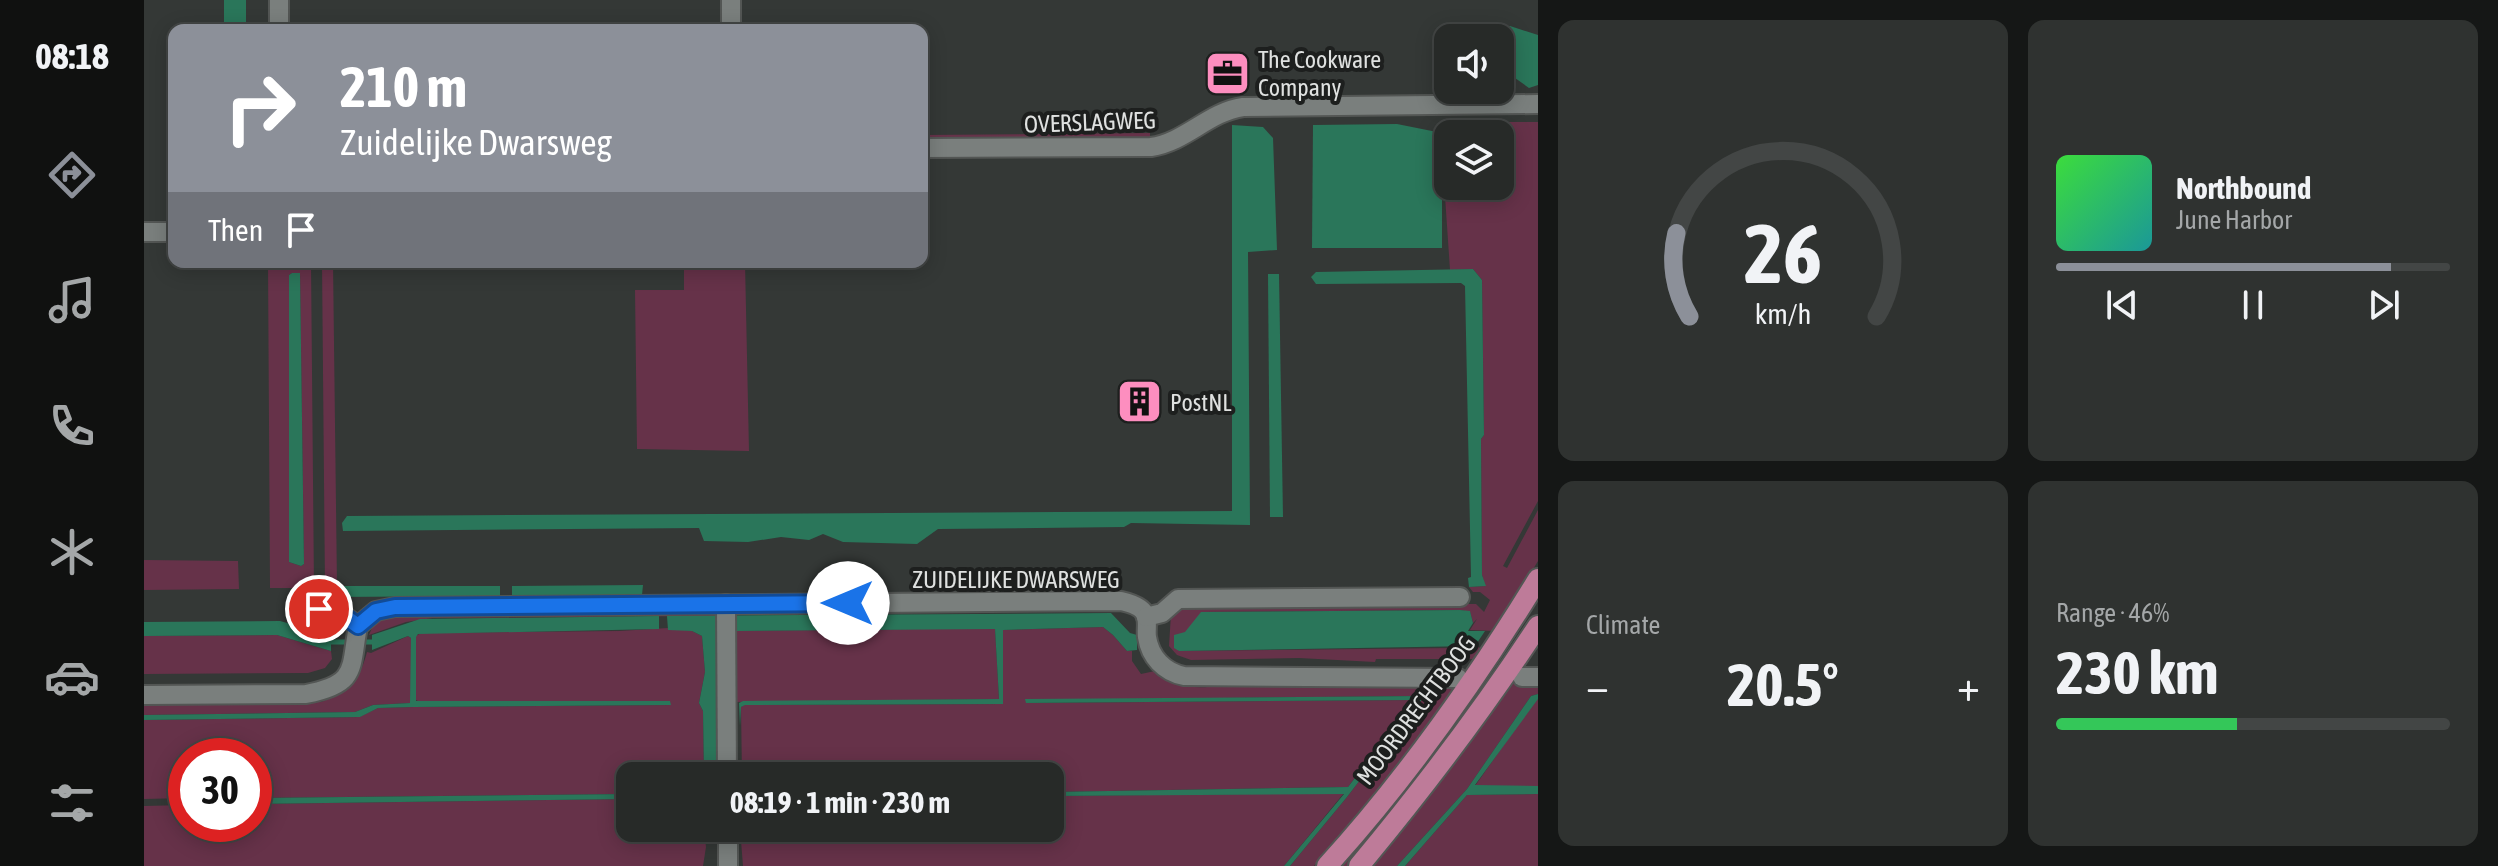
<!DOCTYPE html>
<html lang="en">
<head>
<meta charset="utf-8">
<style>
	body { margin:0; font-family:"Asap Condensed",sans-serif; background:#2f3230; color:#f1f3f6; height:100vh; display:flex; flex-direction:column; font-size:30px; white-space:nowrap }
	* { box-sizing:border-box; margin:0 }
	p { font-size:26px; color:#a4a7a8 }
	.icon { flex:none; width:44px; height:44px; fill:none; stroke:currentColor; stroke-width:2; stroke-linecap:round; stroke-linejoin:round }
	.map { position:relative; flex:1; overflow:hidden }
	.details { display:flex; flex-direction:column; gap:20px; padding:20px; background:#151716; width:960px }
	.details>* { flex:none }
	.hud { position:absolute; left:24px; top:24px; width:760px; height:244px; border-radius:16px; box-shadow:0 4px 20px #0003,0 0 0 2px #434645; background:#8c9099; color:#fff; overflow:hidden }
	.buttons { position:absolute; left:1290px; top:24px; display:grid; gap:16px }
	.buttons a { display:grid; place-items:center; width:80px; height:80px; border-radius:16px; background:#272a28; box-shadow:0 4px 20px #0003,0 0 0 2px #434645; font-size:40px }
	.speed { position:absolute; left:24px; top:738px; display:flex; gap:16px; font-size:40px; font-weight:700; text-align:center }
	.speed>* { display:grid; place-content:center; width:104px; height:104px; border-radius:50%; background:#272a28; box-shadow:0 4px 20px #0003,0 0 0 2px #434645; line-height:1 }
	.speed .limit { border:12px solid #d22; background:#fff; color:#111 }
	.pin { position:absolute; display:grid; place-items:center; width:68px; height:68px; color:#fff; margin:-34px; border:4px solid #fff; border-radius:50%; box-shadow:0 2px 8px #0007 }
	.me { position:absolute; width:88px; margin:-44px; rotate:270deg; stroke-linejoin:round; filter:drop-shadow(0 0 6px #0008) }
	.turn { display:flex; align-items:center; gap:28px; height:168px; padding:0 40px; font-size:36px }
	.turn .icon { width:104px; height:104px; stroke-width:2.5 }
	.turn b { display:block; font-size:56px; line-height:68px }
	.then { display:flex; align-items:center; height:76px; padding:0 40px; background:#0003; gap:16px; font-size:30px }
	.big { font-size:60px; font-weight:700; line-height:1.1 }
	.details .card { flex:1; display:flex; flex-direction:column; justify-content:center; gap:12px; min-width:0; padding:0 28px; border-radius:16px; background:#2f3230 }
	.details .dial { align-items:center; gap:0 }
	.dial svg { height:208px; overflow:visible; fill:none; stroke:#434645; stroke-width:7; stroke-linecap:round; text-anchor:middle }
	.dial text { fill:#f1f3f6; stroke:none }
	.song { display:flex; align-items:center; gap:24px }
	.cover { width:96px; height:96px; border-radius:12px; background:linear-gradient(135deg,hsl(120 70% 55%),hsl(180 70% 35%)) }
	.played { height:8px; border-radius:4px; background:linear-gradient(90deg,#8c9099 85%,#434645 85%) }
	.keys { display:flex; justify-content:space-around; direction:ltr }
	.heat { display:flex; justify-content:space-between; align-items:center; font-size:44px; direction:ltr }
	.charge { height:12px; border-radius:6px; background:linear-gradient(90deg,#34c759 46%,#434645 0) }
	.details .tiles { flex:1; display:grid; gap:20px; grid-template-columns:repeat(2,1fr) }
	.trip { position:absolute; left:472px; top:762px; width:448px; height:80px; border-radius:16px; background:#272a28; box-shadow:0 4px 20px #0003,0 0 0 2px #434645; font-weight:700; line-height:80px; text-align:center }
	main { display:flex; flex:1; min-height:0 }
	.dock { display:flex; flex-direction:column; width:144px; justify-content:space-around; align-items:center; background:#101110; color:#a4a7a8 }
	.dock .icon { width:56px; height:56px }
	.dock .current { color:#8c9099 }
	.dock b { font-size:36px; color:#f1f3f6 }
	.map>svg:first-child { display:block }
</style>
</head>
<body>
<main>
<nav class="dock">
<b>08:18</b>
<svg class="icon current" aria-label="directions" viewBox="0 0 24 24"><path d="M12 3l9 9-9 9-9-9zM9 14v-3h6M13 9l2 2-2 2"/></svg>
<svg class="icon" aria-label="music" viewBox="0 0 24 24"><path d="M9 18V5l10-2v13"/><circle cx="6" cy="18" r="3"/><circle cx="16" cy="16" r="3"/></svg>
<svg class="icon" aria-label="phone" viewBox="0 0 24 24"><path d="M5 4h4l2 5-3 2q2 4 5 5l2-3 5 2v4C11 20 4 13 5 4z"/></svg>
<svg class="icon" aria-label="climate" viewBox="0 0 24 24"><path d="M12 3v18M4 7l16 10M4 17L20 7"/></svg>
<svg class="icon" aria-label="car" viewBox="0 0 24 24"><path d="M5 17H2v-5l4-1 3-4h7l3 4 3 1v5h-3M9 17h6M6 11h13"/><circle cx="7" cy="17" r="2"/><circle cx="17" cy="17" r="2"/></svg>
<svg class="icon" aria-label="filters" viewBox="0 0 24 24"><path d="M4 7h16M4 17h16"/><circle cx="9" cy="7" r="2"/><circle cx="15" cy="17" r="2"/></svg>
</nav>
<div class="map">
<svg width="1394" height="866" viewBox="0 0 1394 866">
	<rect width="100%" height="100%" fill="#343836"/>
	<!-- green -->
	<g fill="#663249" fill-rule="evenodd">
		<path d="M1296 122H1394V501L1359 566 1363 568 1394 510V561L1352 631 1326 630 1333 619 1329 623 1326 612 1316 610 1058 612 1033 649 1035 651 1312 648 1314 645 1340 648 1333 659H1325L1324 653H1318L1317 655 1309 656V659H1232L1231 662 1155 658 1047 660 1033 655 1025 646 1027 614 1036 605 1332 604 1340 612 1346 600 1336 592H1329L1325 587 1341 586 1338 575 1337 439 1340 435 1338 280 1329 269 1306 270ZM1304 134H1356V186H1304Z"/>
		<polygon points="1006,133 1006,137 778,139 778,135"/>
		<path d="M124 262H167L170 588H126ZM148 273 156 274 160 564 157 566 145 562V275Z"/>
		<polygon points="178,262 189,262 193,586 181,588"/>
		<polygon points="540,262 601,262 605,451 493,449 491,290 540,290"/>
		<polygon points="0,560 94,561 95,589 0,590"/>
		<polygon points="560,611 573,613 578,619 562,616 289,618 262,622 225,635 230,623 239,616"/>
		<path d="M959 627 969 635 983 651H988V661L997 674 1011 671C1029 685 1052 691 1074 685L1314 686 1244 780 1170 866H1146L1203 797 1279 698 1277 696 882 700V703L1271 700 1204 787 906 792V776H598L597 707 600 705 859 704 858 630Z"/>
		<polygon points="524,628 548,631 558,636 561,672 555,703 559,711 560,776 486,776 486,794 110,798 110,756 42,756 42,798 0,799 0,720 215,717 234,708 269,707 526,705 525,701 278,703 272,700 272,636 277,633 475,631"/>
		<polygon points="851,628 855,699 589,702 590,631"/>
		<polygon points="133,635 187,651 188,659 181,668 164,673 0,674 0,636"/>
		<path d="M264 636 267 638V703L229 705 211 712 0 715V704L177 702C206 691 215 682 223 652L227 653Z"/>
		<polygon points="1369,684 1394,685 1394,694 1387,696 1323,789 1253,866 1226,866 1300,777"/>
		<polygon points="1336,685 1345,685 1244,818 1203,866 1194,866"/>
		<polygon points="1392,699 1394,699 1394,786 1331,786"/>
		<polygon points="1200,793 1140,866 599,866 596,828 906,828 906,796"/>
		<polygon points="1394,794 1394,866 1261,866 1323,795"/>
		<polygon points="486,799 486,828 560,828 562,847 559,866 0,866 0,806 42,805 42,824 110,824 110,804"/>
	</g>
	<!-- water -->
	<g fill="#2a765a">
		<rect x="80" y="0" width="22" height="30"/>
		<polygon points="1366,26 1394,35 1394,85 1385,88 1371,78 1360,80 1356,84 1356,38 1334,38 1340,31 1357,31"/>
		<polygon points="1253,124 1298,133 1298,248 1168,248 1169,125"/>
		<polygon points="1088,125 1119,127 1129,138 1133,250 1104,252 1106,525 987,523 980,527 794,529 773,544 699,542 679,534 665,540 637,537 604,542 560,541 555,528 199,531 198,523 203,516 1088,511"/>
		<polygon points="1329,269 1338,280 1340,435 1337,439 1338,575 1342,586 1325,587 1324,578 1327,577 1321,286 1317,283 1172,284 1167,277 1172,272"/>
		<polygon points="148,273 156,273 160,564 157,566 145,562 145,275"/>
		<polygon points="1124,274 1135,274 1139,517 1126,517"/>
		<polygon points="499,585 498,595 368,596 368,586"/>
		<polygon points="193,586 356,586 356,596 185,597 185,589"/>
		<polygon points="1316,610 1326,611 1329,623 1324,631 1341,631 1331,646 1035,651 1030,648 1030,635 1041,632 1057,612"/>
		<polygon points="967,613 986,633 993,635 993,650 983,651 969,635 959,627 859,630 859,704 601,705 597,707 596,726 595,703 599,701 855,699 851,629 590,631 572,638 574,776 560,776 559,711 555,703 561,672 558,636 548,631 524,630 523,616"/>
		<polygon points="515,616 515,629 274,634 272,637 272,701 526,701 527,705 269,707 234,708 216,717 0,720 0,715 211,712 229,705 266,703 267,638 264,636 228,650 228,635 276,619"/>
		<polygon points="136,621 187,635 187,651 133,635 0,636 0,622"/>
		<polygon points="1394,694 1394,699 1331,785 1394,786 1394,794 1323,795 1261,866 1253,866 1323,789 1387,696"/>
		<polygon points="1277,696 1279,698 1203,797 1146,866 1140,866 1200,794 906,796 906,792 1204,787 1271,700 882,703 881,699"/>
		<polygon points="486,794 486,799 110,804 110,798"/>
	</g>
	<g fill="none" stroke-linecap="round" stroke-linejoin="round">
		<!-- stream -->
		<polyline stroke="#2a765a" stroke-width="5" points="183,642 233,642"/>
		<defs>
			<g id="minor">
				<polyline points="135,0 135,30"/>
				<polyline points="587,0 587,30"/>
				<path d="M778 148 1007 147C1042 142 1064 112 1099 107L1394 104"/>
				<polyline points="0,232 30,232"/>
				<polyline points="582,604 583,776"/>
				<path d="M175 609 196 613 214 626 232 611 251 607 977 601C986 603 1000 607 1002 617 1004 623 1002 631 1003 637 1006 657 1020 672 1040 676L1314 678"/>
				<polyline points="1002,617 1018,613 1034,599 1316,597"/>
				<polyline points="1378,677 1394,677"/>
				<path d="M0 695 162 694C214 684 206 669 214 626"/>
				<polyline points="584,828 584,866"/>
			</g>
			<g id="major">
				<path d="M1183 866C1263 778 1332 680 1394 579"/>
				<path d="M1215 866C1279 789 1339 710 1394 626"/>
			</g>
		</defs>
		<!-- minor casing -->
		<use href="#minor" stroke="#535654" stroke-width="22"/>
		<!-- major casing -->
		<use href="#major" stroke="#535654" stroke-width="24"/>
		<!-- minor -->
		<use href="#minor" stroke="#7a7f7d" stroke-width="18"/>
		<!-- major -->
		<use href="#major" stroke="#be7b99" stroke-width="20"/>
	</g>
	<g fill="none" stroke-linecap="round" stroke-linejoin="round">
		<defs>
			<polyline id="route" points="175,609 196,613 214,626 232,611 251,607 704,603"/>
		</defs>
		<!-- route casing -->
		<use href="#route" stroke="#114b97" stroke-width="20"/>
		<!-- route -->
		<use href="#route" stroke="#1a73e8" stroke-width="14"/>
	</g>
	<!-- icons -->
	<defs>
		<symbol id="office-square" viewBox="-11 -11 22 22"><rect x="-9" y="-9" width="18" height="18" rx="4" fill="#fd8ebf" stroke="#1d1f1e"/><path d="M-6-3h4V-5.5h4V-3h4V5H-6ZM-1-4.5V-3h2v-1.5ZM-6 0V1H6V0Z" fill="#111"/></symbol>
		<symbol id="building-square" viewBox="-11 -11 22 22"><rect x="-9" y="-9" width="18" height="18" rx="4" fill="#fd8ebf" stroke="#1d1f1e"/><path d="M-4-6H4V6H1V3H-1V6H-4ZM-2.5-4.3h1.7v1.8h-1.7ZM.8-4.3h1.7v1.8H.8ZM-2.5-1h1.7V.8h-1.7ZM.8-1h1.7V.8H.8Z" fill="#111"/></symbol>
	</defs>
	<g fill-rule="evenodd">
		<use href="#office-square" x="1058" y="48" width="51" height="51"/>
		<use href="#building-square" x="970" y="376" width="51" height="51"/>
	</g>
	<g text-anchor="middle" dominant-baseline="central" stroke-width="8" stroke-linejoin="round" paint-order="stroke">
		<!-- poi labels -->
		<g font-size="24" fill="#dfe1e0" stroke="#1d1f1e" text-anchor="start">
			<text x="1114" y="59">The Cookware<tspan x="1114" dy="28">Company</tspan></text>
			<text x="1026" y="402">PostNL</text>
		</g>
		<!-- street labels -->
		<g font-size="24" fill="#dfe1e0" stroke="#1d1f1e">
			<text transform="translate(946 122) rotate(-2)">OVERSLAGWEG</text>
			<text x="872" y="579">ZUIDELIJKE DWARSWEG</text>
			<text transform="translate(1272 710) rotate(-53)">MOORDRECHTBOOG</text>
		</g>
	</g>
</svg>
<div class="buttons">
<a><svg class="icon" aria-label="sound" viewBox="0 0 24 24"><path d="M4 9h4l5-4v14l-5-4H4zM17 9q2 3 0 6"/></svg></a>
<a><svg class="icon" aria-label="layers" viewBox="0 0 24 24"><path d="M12 4l9 5-9 5-9-5zM3 14l9 5 9-5"/></svg></a>
</div>
<div class="speed"><div class="limit">30</div></div>
<div class="pin" style="left:175px;top:609px;background:#d93025"><svg class="icon" aria-label="arrive" viewBox="0 0 24 24"><path d="M6 21V4h12l-3 4 3 4H6"/></svg></div>
<svg class="me" style="left:704px;top:603px" viewBox="-20 -20 40 40"><circle r="19" fill="#fff"/><path d="M0-13L10 11 0 6-10 11z" fill="#1a73e8"/></svg>
<div class="trip">08:19 · 1 min · 230 m</div>
<div class="hud">
<div class="turn"><svg class="icon" aria-label="right" viewBox="0 0 24 24"><path d="M7 20v-9h11M14 6l5 5-5 5"/></svg><div><b>210 m</b>Zuidelijke Dwarsweg</div></div>
<div class="then">Then<svg class="icon" aria-label="arrive" viewBox="0 0 24 24"><path d="M6 21V4h12l-3 4 3 4H6"/></svg></div>
</div>
</div>
<section class="details">
<div class="tiles">
<div class="card dial"><svg viewBox="0 0 100 80">
<path d="M14 69A42 42 0 1 1 86 69"/>
<path d="M14 69A42 42 0 0 1 9 37" stroke="#8c9099"/>
<text x="50" y="56" font-size="32" font-weight="700">26</text>
<text x="50" y="72" font-size="11">km/h</text>
</svg></div>
<div class="card">
<div class="song"><i class="cover"></i><div><b>Northbound</b><p>June Harbor</p></div></div>
<div class="played"></div>
<div class="keys"><svg class="icon" aria-label="previous" viewBox="0 0 24 24"><path d="M18 5L8 12l10 7zM5 5v14"/></svg><svg class="icon" aria-label="pause" viewBox="0 0 24 24"><path d="M8 5v14M16 5v14"/></svg><svg class="icon" aria-label="next" viewBox="0 0 24 24"><path d="M6 5l10 7-10 7zM19 5v14"/></svg></div>
</div>
<div class="card"><p>Climate</p>
<div class="heat"><a>−</a><b class="big">20.5°</b><a>+</a></div>
</div>
<div class="card"><p>Range · 46%</p><b class="big">230 km</b><div class="charge"></div></div>
</div>
</section>
</main>
</body>
</html>
